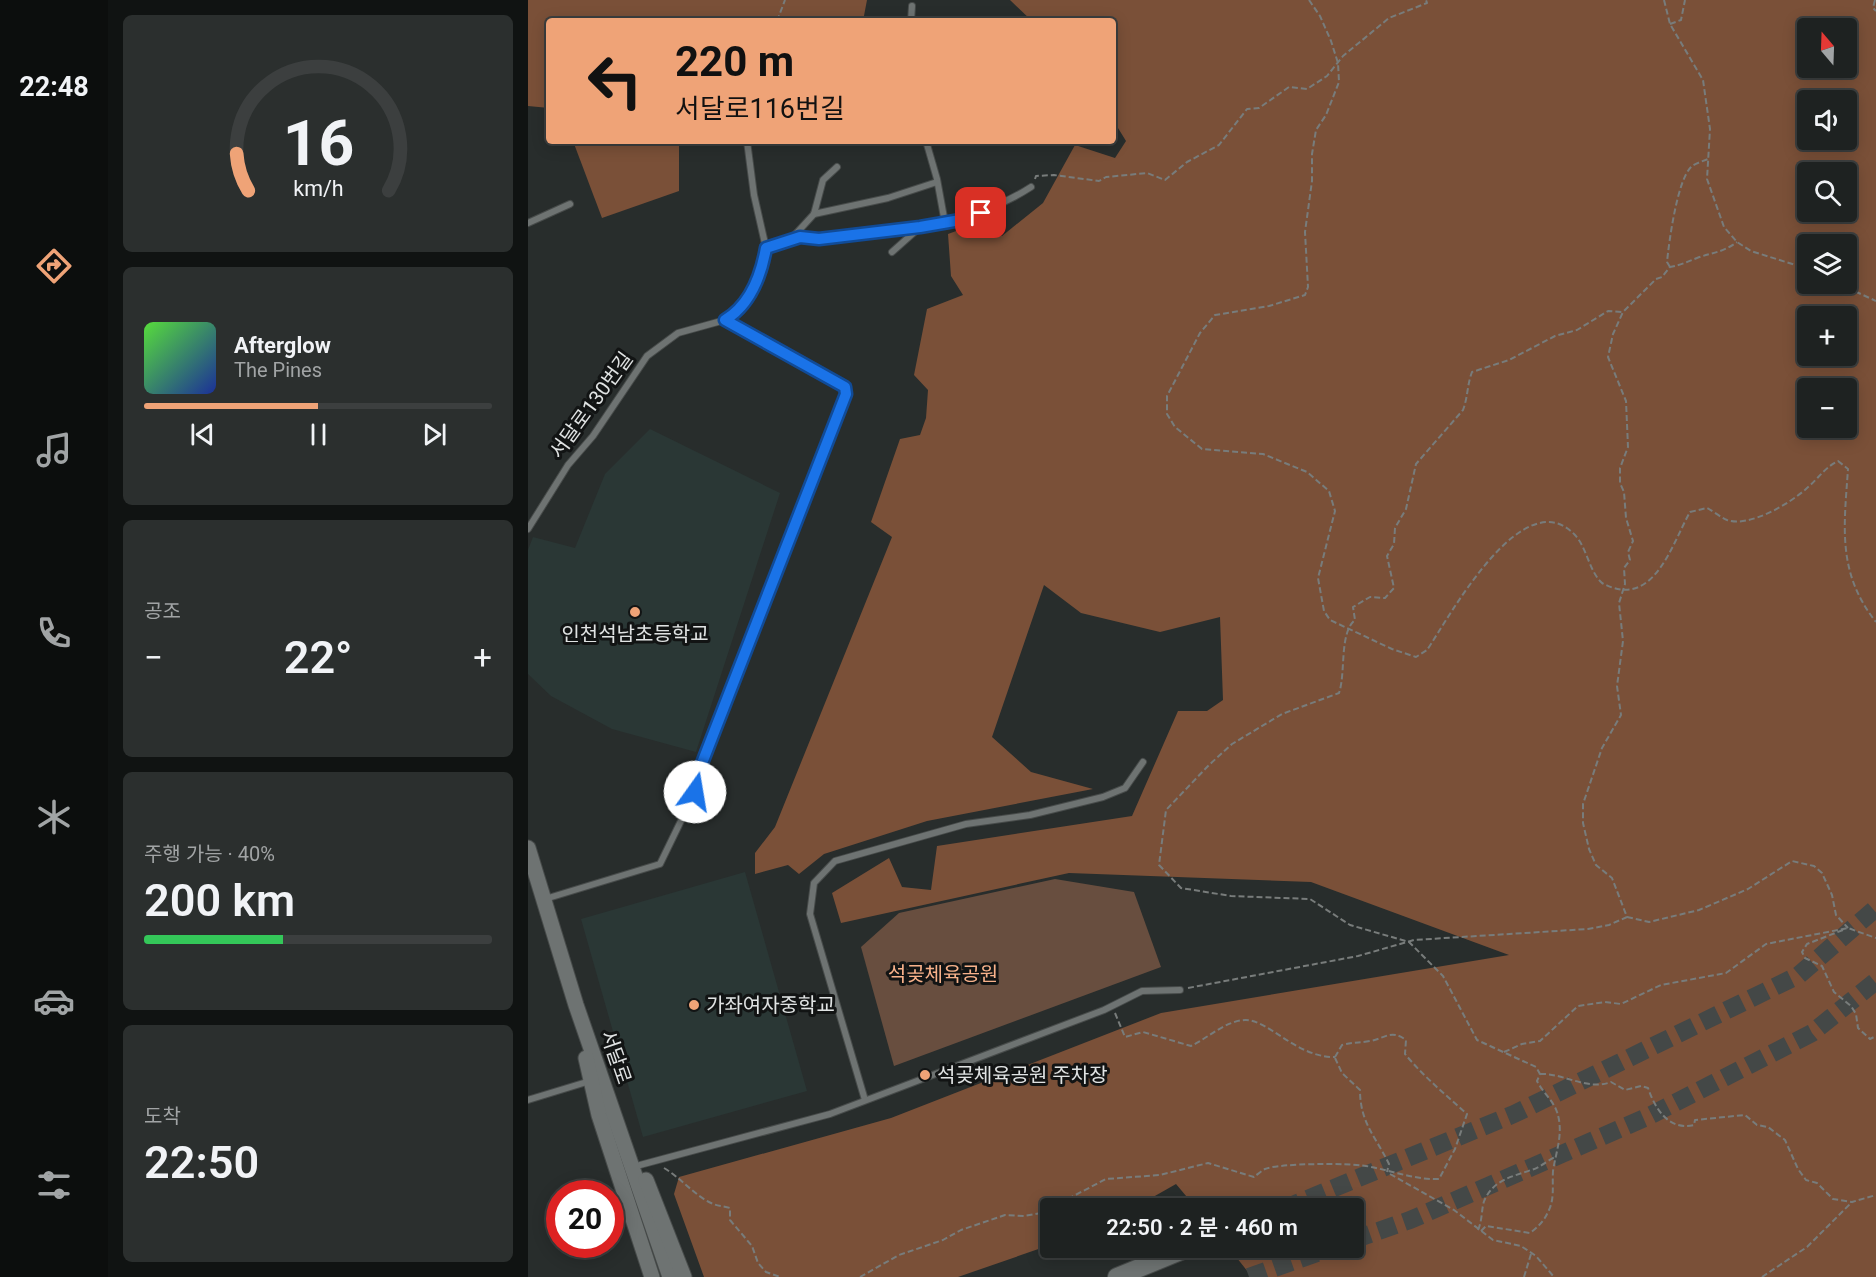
<!DOCTYPE html>
<html lang="ko">
<head>
<meta charset="utf-8">
<style>
	body { margin:0; font-family:Roboto,"Noto Sans KR",sans-serif; background:#2b2f2e; color:#f1f3f6; height:100vh; display:flex; flex-direction:column; font-size:22px; white-space:nowrap }
	* { box-sizing:border-box; margin:0 }
	p { font-size:20px; color:#a1a4a5 }
	.icon { flex:none; width:33px; height:33px; fill:none; stroke:currentColor; stroke-width:2; stroke-linecap:round; stroke-linejoin:round }
	.map { position:relative; flex:1; overflow:hidden }
	.panel { display:flex; flex-direction:column; gap:15px; padding:15px; background:#101312; width:420px }
	.panel>* { flex:none }
	.banner { position:absolute; left:18px; top:18px; width:570px; height:126px; border-radius:6px; box-shadow:0 3px 15px #0003,0 0 0 2px #3c3f3f; background:#efa377; color:#111; overflow:hidden }
	.needle { width:39px; rotate:341deg }
	.tools { position:absolute; left:1269px; top:18px; display:grid; gap:12px }
	.tools a { display:grid; place-items:center; width:60px; height:60px; border-radius:6px; background:#1e2221; box-shadow:0 3px 15px #0003,0 0 0 2px #3c3f3f; font-size:30px }
	.speed { position:absolute; left:18px; top:1180px; display:flex; gap:12px; font-size:30px; font-weight:700; text-align:center }
	.speed>* { display:grid; place-content:center; width:78px; height:78px; border-radius:50%; background:#1e2221; box-shadow:0 3px 15px #0003,0 0 0 2px #3c3f3f; line-height:1 }
	.speed .limit { border:9px solid #d22; background:#fff; color:#111 }
	.pin { position:absolute; display:grid; place-items:center; width:51px; height:51px; color:#fff; margin:-26px; border-radius:12px; box-shadow:0 3px 9px #0006 }
	.me { position:absolute; width:66px; margin:-33px; rotate:13deg; stroke-linejoin:round; filter:drop-shadow(0 0 4px #0008) }
	.turn { display:flex; align-items:center; gap:21px; height:126px; padding:0 30px; font-size:27px }
	.turn .icon { width:78px; height:78px; stroke-width:2.5 }
	.turn b { display:block; font-size:42px; line-height:51px }
	.big { font-size:45px; font-weight:600; line-height:1.1 }
	.panel .tile { flex:1; display:flex; flex-direction:column; justify-content:center; gap:9px; min-width:0; padding:0 21px; border-radius:9px; background:#2b2f2e }
	.panel .dial { align-items:center; gap:0 }
	.dial svg { height:156px; overflow:visible; fill:none; stroke:#3c3f3f; stroke-width:7; stroke-linecap:round; text-anchor:middle }
	.dial text { fill:#f1f3f6; stroke:none }
	.song { display:flex; align-items:center; gap:18px }
	.cover { width:72px; height:72px; border-radius:9px; background:linear-gradient(135deg,hsl(110 70% 55%),hsl(230 70% 35%)) }
	.played { height:6px; border-radius:3px; background:linear-gradient(90deg,#efa377 50%,#3c3f3f 50%) }
	.keys { display:flex; justify-content:space-around; direction:ltr }
	.heat { display:flex; justify-content:space-between; align-items:center; font-size:33px; direction:ltr }
	.charge { height:9px; border-radius:4px; background:linear-gradient(90deg,#34c759 40%,#3c3f3f 0) }
	.trip { position:absolute; left:512px; top:1198px; width:324px; height:60px; border-radius:6px; background:#1e2221; box-shadow:0 3px 15px #0003,0 0 0 2px #3c3f3f; font-weight:600; line-height:60px; text-align:center }
	main { display:flex; flex:1; min-height:0 }
	.menu { display:flex; flex-direction:column; width:108px; justify-content:space-around; align-items:center; background:#0c0e0d; color:#a1a4a5 }
	.menu .icon { width:42px; height:42px }
	.menu .active { color:#efa377 }
	.menu b { font-size:27px; color:#f1f3f6 }
	.map>svg:first-child { display:block }
</style>
</head>
<body>
<main>
<nav class="menu">
<b>22:48</b>
<svg class="icon active" aria-label="directions" viewBox="0 0 24 24"><path d="M12 3l9 9-9 9-9-9zM9 14v-3h6M13 9l2 2-2 2"/></svg>
<svg class="icon" aria-label="music" viewBox="0 0 24 24"><path d="M9 18V5l10-2v13"/><circle cx="6" cy="18" r="3"/><circle cx="16" cy="16" r="3"/></svg>
<svg class="icon" aria-label="phone" viewBox="0 0 24 24"><path d="M5 4h4l2 5-3 2q2 4 5 5l2-3 5 2v4C11 20 4 13 5 4z"/></svg>
<svg class="icon" aria-label="climate" viewBox="0 0 24 24"><path d="M12 3v18M4 7l16 10M4 17L20 7"/></svg>
<svg class="icon" aria-label="car" viewBox="0 0 24 24"><path d="M5 17H2v-5l4-1 3-4h7l3 4 3 1v5h-3M9 17h6M6 11h13"/><circle cx="7" cy="17" r="2"/><circle cx="17" cy="17" r="2"/></svg>
<svg class="icon" aria-label="filters" viewBox="0 0 24 24"><path d="M4 7h16M4 17h16"/><circle cx="9" cy="7" r="2"/><circle cx="15" cy="17" r="2"/></svg>
</nav>
<section class="panel">
<div class="tile dial"><svg viewBox="0 0 100 80">
<path d="M14 69A42 42 0 1 1 86 69"/>
<path d="M14 69A42 42 0 0 1 8 50" stroke="#efa377"/>
<text x="50" y="56" font-size="32" font-weight="700">16</text>
<text x="50" y="72" font-size="11">km/h</text>
</svg></div>
<div class="tile">
<div class="song"><i class="cover"></i><div><b>Afterglow</b><p>The Pines</p></div></div>
<div class="played"></div>
<div class="keys"><svg class="icon" aria-label="previous" viewBox="0 0 24 24"><path d="M18 5L8 12l10 7zM5 5v14"/></svg><svg class="icon" aria-label="pause" viewBox="0 0 24 24"><path d="M8 5v14M16 5v14"/></svg><svg class="icon" aria-label="next" viewBox="0 0 24 24"><path d="M6 5l10 7-10 7zM19 5v14"/></svg></div>
</div>
<div class="tile"><p>공조</p>
<div class="heat"><a>−</a><b class="big">22°</b><a>+</a></div>
</div>
<div class="tile"><p>주행 가능 · 40%</p><b class="big">200 km</b><div class="charge"></div></div>
<div class="tile"><p>도착</p><b class="big">22:50</b></div>
</section>
<div class="map">
<svg width="1348" height="1277" viewBox="0 0 1348 1277">
	<rect width="100%" height="100%" fill="#282d2c"/>
	<!-- built -->
	<g fill="#2a3735">
		<polygon points="122,429 252,493 168,752 84,729 23,696 0,674 0,550 5,537 47,548 77,474"/>
		<polygon points="217,872 279,1091 115,1137 53,919"/>
	</g>
	<!-- green -->
	<polygon fill="#684e3f" points="527,879 606,892 633,967 366,1066 333,947 371,913"/>
	<!-- forest -->
	<g fill="#7a5038" fill-rule="evenodd">
		<polygon points="0,0 339,0 335,21 21,21 21,108 0,106"/>
		<path d="M482 0H1348V1277H724L701 1248H825V1209H669L648 1184 604 1209H522V1245L430 1277H176L146 1194 151 1177 363 1118 633 1013 981 955 783 882 541 873 313 923 304 893 361 858 374 887 403 890 409 846 604 816 650 711H679L695 700 692 617 632 632 553 613 516 585 464 737 503 772 565 789 399 821 296 854 271 874 260 865 227 874V853L247 827 364 537 343 522 372 439 392 435 398 418 400 390 386 375 399 309 435 295 423 276 420 234 458 220 474 236 515 203 547 145 587 158 598 141 590 128H585V21H504ZM1280 28H1318V68H1280ZM1280 100H1318V140H1280ZM1280 172H1318V212H1280ZM1280 244H1318V284H1280ZM1280 316H1318V356H1280ZM1280 388H1318V428H1280Z"/>
		<polygon points="45,141 151,141 151,191 74,218"/>
	</g>
	<g fill="none" stroke-linecap="round" stroke-linejoin="round">
		<!-- secondary-tunnel -->
		<g stroke="#444847" stroke-width="18" stroke-dasharray="18 9" stroke-linecap="butt">
			<polyline points="755,1209 986,1114 1271,975 1348,908"/>
			<polyline points="825,1240 882,1220 1119,1117 1284,1033 1348,981"/>
			<polyline points="721,1277 803,1248"/>
		</g>
		<defs>
			<g id="service">
				<polyline points="383,21 384,6"/>
				<polyline points="398,141 409,179 417,223"/>
				<polyline points="286,214 360,198 409,182"/>
				<polyline points="0,223 42,204"/>
				<polyline points="264,238 286,214 295,180 309,167"/>
				<path d="M238 248C249 241 269 235 282 236 287 237 290 239 295 239 370 229 438 229 503 187"/>
				<polyline points="364,252 391,228"/>
				<polyline points="0,529 40,465 65,436 119,356 150,333 197,320 207,314 221,298 235,265 238,248 226,195 219,141"/>
				<polyline points="17,899 132,864 167,792 169,776 318,394 317,387 197,320"/>
				<polyline points="0,1100 62,1081"/>
				<polyline points="337,1100 282,914 286,883 307,861 438,824 502,815 575,797 597,788 615,762"/>
				<polyline points="112,1165 302,1114 576,1010 614,991 652,990"/>
			</g>
			<g id="tertiary">
				<polyline points="0,848 48,1005 142,1277"/>
				<polyline points="58,1058 71,1115 124,1277"/>
				<polyline points="118,1180 156,1277"/>
			</g>
			<polyline id="secondary" points="589,1277 660,1248"/>
		</defs>
		<!-- service casing -->
		<use href="#service" stroke="#474b4a" stroke-width="8"/>
		<!-- tertiary casing -->
		<use href="#tertiary" stroke="#474b4a" stroke-width="17"/>
		<!-- secondary casing -->
		<use href="#secondary" stroke="#474b4a" stroke-width="20"/>
		<!-- path -->
		<g stroke="#787c7b" stroke-width="2" stroke-dasharray="6 3" stroke-linecap="butt">
			<path d="M781 0 792 16 803 41 810 63 811 82 798 115 788 130 784 154V181L777 232 780 287 777 295 741 306 687 315 672 333 639 396V414L647 427 674 449 735 454 779 472 801 491 807 511 790 578 796 611 802 620 864 649 888 657 899 650C922 616 995 480 1047 535 1059 548 1061 571 1074 583 1125 611 1143 546 1162 512L1179 508C1185 511 1192 517 1199 520 1221 528 1263 503 1279 488 1291 478 1296 468 1310 461L1320 469C1316 527 1309 573 1348 622"/>
			<polyline points="1136,0 1142,24 1175,80 1182,129 1179,179 1196,227 1209,242 1223,251 1280,269"/>
			<polyline points="1347,0 1345,8 1348,11"/>
			<polyline points="249,21 257,0"/>
			<polyline points="1142,24 1153,20 1157,0"/>
			<polyline points="507,179 508,176 526,175 571,181 578,177 619,173 637,180 659,162 691,145 719,109 731,108 761,87 779,89 799,76 815,56 861,18 899,3 898,0"/>
			<path d="M1142 267 1139 262C1141 242 1149 181 1163 167 1166 164 1175 161 1180 159"/>
			<polyline points="1311,284 1348,301"/>
			<polyline points="1099,917 1121,922 1171,910 1220,889 1264,861 1286,866 1294,873 1304,895 1308,915 1320,928"/>
			<polyline points="1315,930 1279,944 1274,952 1277,958 1294,966 1306,992 1323,1006 1328,1014 1330,1028 1342,1039 1348,1036"/>
			<path d="M660 988 830 956 886 940 1060 929 1081 925 1099 917 1084 878 1068 865 1061 849 1055 823V804L1074 748 1093 715 1089 686 1095 641 1091 603 1097 584 1096 568 1102 560 1100 552 1105 541 1098 518 1096 492 1092 483V468L1100 447 1098 401 1080 357 1085 334 1095 312 1128 279 1134 277 1142 267C1153 265 1159 262 1169 258 1185 252 1194 253 1209 242"/>
			<path d="M587 1013 597 1037 615 1032 663 1046C680 1038 697 1021 717 1020 740 1019 769 1058 807 1057"/>
			<polyline points="976,1052 994,1044 1012,1041 1050,1006 1077,1002 1093,1004 1133,985 1198,973 1238,944 1320,928 1348,938"/>
			<path d="M807 1058 814 1073 832 1090C832 1123 848 1137 861 1164L859 1172"/>
			<path d="M1012 1074C1036 1073 1059 1091 1083 1082L1097 1090 1113 1086 1120 1088C1127 1108 1140 1131 1166 1125L1167 1120 1217 1115 1229 1125 1240 1127 1257 1140 1270 1169 1278 1180 1289 1183 1305 1199 1324 1202 1348 1195"/>
			<path d="M136 1168C153 1178 166 1195 183 1203 189 1206 195 1206 202 1208V1220L224 1246 230 1263 238 1272 252 1277"/>
			<polyline points="862,1174 926,1210 965,1240 993,1246 1008,1256 1026,1277"/>
			<path d="M950 1230C955 1219 953 1207 957 1199 967 1179 984 1177 1003 1170 1011 1168 1019 1161 1027 1157"/>
			<path d="M953 1231 958 1226 1002 1233C1010 1227 1016 1221 1020 1212 1027 1199 1024 1186 1025 1171 1028 1151 1036 1133 1029 1112 1025 1100 1015 1093 1009 1081L1012 1074 1008 1067 949 1040 915 976 881 942 822 925 782 899 703 896 653 888 631 865 638 810 681 765 704 744 754 714 811 693C818 673 811 633 827 620L825 607 842 597 857 598 866 588 859 556 866 544 867 528 878 509 888 464 935 410C940 397 939 385 944 372L981 360 1027 336 1049 330 1080 311 1095 312"/>
			<path d="M332 1277 371 1255 415 1240 433 1230 477 1215 496 1216 513 1213 578 1179 632 1175 680 1163 726 1177C729 1175 733 1171 737 1169 751 1163 822 1163 838 1166 862 1170 886 1180 911 1179L927 1149 939 1114C918 1095 896 1077 877 1054L878 1040C863 1029 858 1038 842 1041 832 1043 825 1042 814 1045L807 1057"/>
			<polyline points="996,1277 1003,1254"/>
			<polyline points="1234,1277 1279,1247 1324,1202"/>
		</g>
		<!-- service -->
		<use href="#service" stroke="#6e7372" stroke-width="6"/>
		<!-- tertiary -->
		<use href="#tertiary" stroke="#6e7372" stroke-width="15"/>
		<!-- secondary -->
		<use href="#secondary" stroke="#6e7372" stroke-width="18"/>
	</g>
	<g fill="none" stroke-linecap="round" stroke-linejoin="round">
		<defs>
			<path id="route" d="M167 792 169 776 318 394 317 387 197 320C222 305 233 276 238 248L272 237 291 239 392 227 438 219 453 213"/>
		</defs>
		<!-- route casing -->
		<use href="#route" stroke="#114b97" stroke-width="15"/>
		<!-- route -->
		<use href="#route" stroke="#1a73e8" stroke-width="10"/>
	</g>
	<!-- markers -->
	<g fill="#efa377" stroke="#121414" stroke-width="2">
		<circle cx="107" cy="612" r="6"/>
		<circle cx="166" cy="1005" r="6"/>
		<circle cx="397" cy="1075" r="6"/>
	</g>
	<g text-anchor="middle" dominant-baseline="central" stroke-width="6" stroke-linejoin="round" paint-order="stroke">
		<!-- street labels -->
		<g font-size="20" fill="#e0e3e3" stroke="#121414">
			<text transform="translate(63 405) rotate(-54)">서달로130번길</text>
			<text transform="translate(88 1057) rotate(71)">서달로</text>
		</g>
		<!-- poi labels -->
		<g font-size="20" fill="#e0e3e3" stroke="#121414" text-anchor="start">
			<text x="107" y="634" text-anchor="middle">인천석남초등학교</text>
			<text x="178" y="1005">가좌여자중학교</text>
			<text x="409" y="1075">석곶체육공원 주차장</text>
		</g>
		<!-- park labels -->
		<g font-size="20" fill="#f8b28b" stroke="#121414">
			<text x="415" y="974">석곶체육공원</text>
		</g>
	</g>
</svg>
<div class="tools">
<a><svg class="needle" viewBox="-14 -14 28 28"><path d="M0-13l5 13h-10z" fill="#e53935"/><path d="M0 13l5-13h-10z" fill="#a1a4a5"/></svg></a>
<a><svg class="icon" aria-label="sound" viewBox="0 0 24 24"><path d="M4 9h4l5-4v14l-5-4H4zM17 9q2 3 0 6"/></svg></a>
<a><svg class="icon" aria-label="search" viewBox="0 0 24 24"><circle cx="10" cy="10" r="6"/><path d="M15 15l6 6"/></svg></a>
<a><svg class="icon" aria-label="layers" viewBox="0 0 24 24"><path d="M12 4l9 5-9 5-9-5zM3 14l9 5 9-5"/></svg></a>
<a>+</a>
<a>−</a>
</div>
<div class="speed"><div class="limit">20</div></div>
<div class="pin" style="left:453px;top:213px;background:#d93025"><svg class="icon" aria-label="arrive" viewBox="0 0 24 24"><path d="M6 21V4h12l-3 4 3 4H6"/></svg></div>
<svg class="me" style="left:167px;top:792px" viewBox="-20 -20 40 40"><circle r="19" fill="#fff"/><path d="M0-13L10 11 0 6-10 11z" fill="#1a73e8"/></svg>
<div class="trip">22:50 · 2 분 · 460 m</div>
<div class="banner">
<div class="turn"><svg class="icon" aria-label="left" viewBox="0 0 24 24"><path d="M17 20v-9H6M10 6l-5 5 5 5"/></svg><div><b>220 m</b>서달로116번길</div></div>
</div>
</div>
</main>
</body>
</html>
